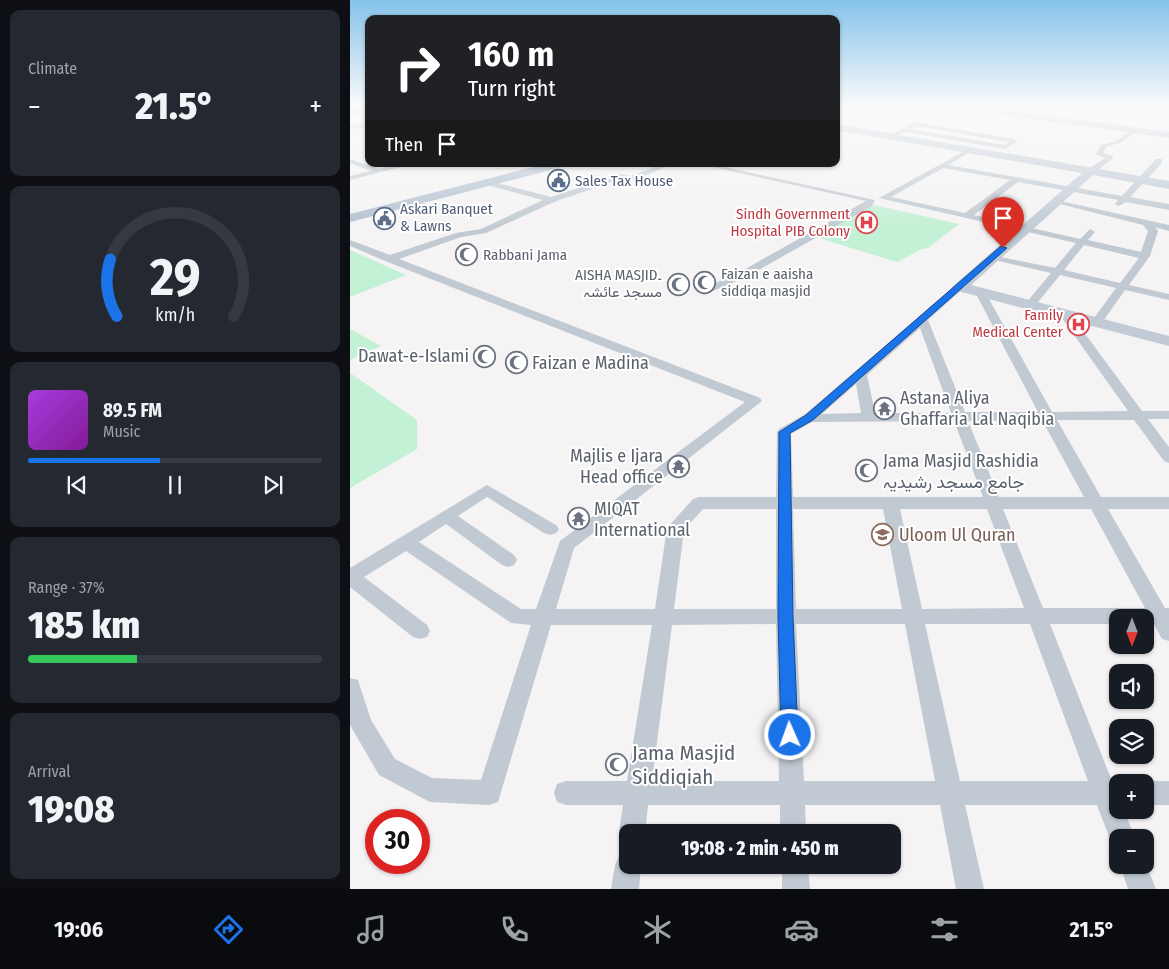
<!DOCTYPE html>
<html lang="en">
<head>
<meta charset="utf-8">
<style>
	body { margin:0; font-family:"Fira Sans Condensed",Vazirmatn,sans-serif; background:#242831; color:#f1f3f6; height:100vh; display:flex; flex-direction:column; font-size:19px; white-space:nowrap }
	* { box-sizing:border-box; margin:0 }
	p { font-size:16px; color:#9ea1a6 }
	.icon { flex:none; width:28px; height:28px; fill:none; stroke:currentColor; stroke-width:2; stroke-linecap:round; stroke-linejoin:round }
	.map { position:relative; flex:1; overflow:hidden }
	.sheet { display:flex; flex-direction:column; gap:10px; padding:10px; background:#0d0f14; width:350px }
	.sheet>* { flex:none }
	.guide { position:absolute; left:15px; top:15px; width:475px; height:152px; border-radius:10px; box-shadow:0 1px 4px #0004; background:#202124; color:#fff; overflow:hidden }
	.needle { width:32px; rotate:180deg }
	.fabs { position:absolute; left:759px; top:609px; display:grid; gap:10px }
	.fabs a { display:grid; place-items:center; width:45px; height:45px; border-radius:10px; background:#171b24; box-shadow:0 1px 4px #0004; font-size:25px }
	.speed { position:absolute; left:15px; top:809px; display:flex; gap:10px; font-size:25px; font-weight:700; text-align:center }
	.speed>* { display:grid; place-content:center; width:65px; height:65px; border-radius:50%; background:#171b24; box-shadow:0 1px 4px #0004; line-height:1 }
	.speed .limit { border:8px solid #d22; background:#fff; color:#111 }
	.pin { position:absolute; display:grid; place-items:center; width:42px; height:42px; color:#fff; margin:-51px -21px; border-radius:50% 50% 50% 0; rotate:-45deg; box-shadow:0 0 5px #0007 }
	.pin .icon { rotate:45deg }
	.me { position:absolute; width:55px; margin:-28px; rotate:358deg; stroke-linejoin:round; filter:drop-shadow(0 0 4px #0008) }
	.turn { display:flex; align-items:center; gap:18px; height:105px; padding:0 20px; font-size:22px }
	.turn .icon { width:65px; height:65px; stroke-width:2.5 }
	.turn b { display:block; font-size:35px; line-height:42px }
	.then { display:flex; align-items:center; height:48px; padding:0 20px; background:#0003; gap:10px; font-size:19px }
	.big { font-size:38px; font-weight:800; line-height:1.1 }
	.sheet .tile { flex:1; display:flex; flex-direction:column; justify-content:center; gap:8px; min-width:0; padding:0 18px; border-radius:10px; background:#242831 }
	.sheet .dial { align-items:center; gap:0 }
	.dial svg { height:130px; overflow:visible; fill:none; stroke:#363941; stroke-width:7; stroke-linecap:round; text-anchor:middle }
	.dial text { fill:#f1f3f6; stroke:none }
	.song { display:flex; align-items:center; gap:15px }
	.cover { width:60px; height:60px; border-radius:8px; background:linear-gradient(135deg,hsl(280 70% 55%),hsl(290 70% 35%)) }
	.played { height:5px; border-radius:2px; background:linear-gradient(90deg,#1a73e8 45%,#363941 45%) }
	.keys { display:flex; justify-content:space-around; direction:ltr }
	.heat { display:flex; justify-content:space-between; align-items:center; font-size:28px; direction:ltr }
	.charge { height:8px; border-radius:4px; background:linear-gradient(90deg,#34c759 37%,#363941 0) }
	.trip { position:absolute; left:269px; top:824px; width:282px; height:50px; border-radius:10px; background:#171b24; box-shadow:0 1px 4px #0004; font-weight:800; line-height:50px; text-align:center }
	.tab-bar { display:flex; height:80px; justify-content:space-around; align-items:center; background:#090b0e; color:#9ea1a6 }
	.tab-bar .icon { width:35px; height:35px }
	.tab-bar .on { color:#1a73e8 }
	.tab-bar b { font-size:22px; color:#f1f3f6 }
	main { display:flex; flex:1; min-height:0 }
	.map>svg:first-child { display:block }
</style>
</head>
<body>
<main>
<section class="sheet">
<div class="tile"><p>Climate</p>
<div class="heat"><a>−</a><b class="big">21.5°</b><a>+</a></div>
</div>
<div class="tile dial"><svg viewBox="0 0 100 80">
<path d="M14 69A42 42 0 1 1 86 69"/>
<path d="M14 69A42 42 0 0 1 10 34" stroke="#1a73e8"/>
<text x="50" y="56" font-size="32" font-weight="700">29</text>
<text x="50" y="72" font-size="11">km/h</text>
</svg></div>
<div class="tile">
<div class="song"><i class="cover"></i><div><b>89.5 FM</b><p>Music</p></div></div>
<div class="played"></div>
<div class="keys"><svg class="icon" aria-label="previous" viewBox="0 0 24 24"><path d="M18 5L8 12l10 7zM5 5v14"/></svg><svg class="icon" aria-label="pause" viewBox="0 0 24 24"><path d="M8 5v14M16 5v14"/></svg><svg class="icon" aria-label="next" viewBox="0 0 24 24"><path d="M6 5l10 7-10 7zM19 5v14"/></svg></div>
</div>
<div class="tile"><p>Range · 37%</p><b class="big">185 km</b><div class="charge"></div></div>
<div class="tile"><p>Arrival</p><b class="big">19:08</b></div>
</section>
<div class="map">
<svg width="819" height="889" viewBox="0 0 819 889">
	<rect width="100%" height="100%" fill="#f5f3f3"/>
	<!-- green -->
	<g fill="#c3f1d5">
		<polygon points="524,205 609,224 578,248 572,249 547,262 472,239 469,236"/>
		<polygon points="0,250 56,275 0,297"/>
		<polygon points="0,329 31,346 0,360"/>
		<polygon points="0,373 67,420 67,449 0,488"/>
	</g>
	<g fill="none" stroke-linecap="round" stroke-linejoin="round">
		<!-- street -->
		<g fill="#c1cad2" fill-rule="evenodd">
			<path d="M565 122 664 139 667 141 656 149 554 132 542 138 537 137ZM566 126 658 142 655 145 560 129Z"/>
			<polygon points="19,124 19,128 0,129 0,125"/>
			<polygon points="784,129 789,130 770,143 756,147 753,153 763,156 763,158 743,174 737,174 737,170 755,158 746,154 751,145 766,141"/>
			<path d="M620 148 622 151 598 165 772 196 806 159H812V163L780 197 819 204V210L776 202 769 206 765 204 768 200 668 182 624 215 730 239 740 229 745 232 738 240 791 252 798 231 793 225 702 202 706 200 819 225V231L805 227 808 231 800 256 779 285 819 294V300L775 290 751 324 747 325 741 322 766 288 710 275 684 307H676V303L701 273 640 259V255L705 268 726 243 529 198ZM593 168 660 180 615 213 541 197ZM734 245 789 258 770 283 714 270Z"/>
			<polygon points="0,159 29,169 50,164 62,164 0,180 0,176 21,171 0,163"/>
			<polygon points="160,164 170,164 166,166"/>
			<path d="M314 164H324L283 180 273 178 204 202 136 233 111 237 49 259 410 398 412 401 224 548 206 609H305L317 528 343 499 349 497H426L427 432 429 429 454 415 606 285 610 284 615 287 578 320 615 412H688L625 292 630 289 635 292 702 412 778 411 709 314 711 312H719L792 411H819V419H798L819 447V463L814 461 784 420H707L751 497H819V509H758L815 608H819V641L812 639 804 624H795V618H768V624H700L762 781 772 782H768V810H774L785 838H768V849L763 847 747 805H615L634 889H606L590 805H455L456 832H430V805H298L295 832H278V843L273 841 269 832 273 805H216L207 802 204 793 207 784 216 781H277L302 625H201L148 802 139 805 80 802 29 775 0 725V678L8 680 21 720 45 759 82 778 131 780 181 625 161 623 56 551 14 577 77 625 80 631 77 637 70 639 63 637 0 587V568L137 485 206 525 209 529 206 533 200 535 194 533 137 497 108 516 164 555 167 560 164 565 158 567 152 565 96 524 69 542 171 609H186L210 541 395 402 35 261 0 246V240L40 255 106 233 131 229 193 200 133 184V180H136L201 197 270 174 280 176ZM570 328 601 413H525L517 375ZM506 384 511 413 472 414ZM692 420 734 497H649L618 421ZM604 421 633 497H443L441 434 462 422ZM353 509H426V609H324L334 530ZM443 509H533L552 609H446ZM550 509H637L674 608 572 609ZM653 509H741L795 608H693ZM426 624 429 781H302L322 625ZM446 624H555L585 781H454ZM575 624H680L738 781H610Z"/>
			<polygon points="349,164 361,164 525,200 522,206 398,276 354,295 349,292 350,290 390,272 516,201"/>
			<polygon points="795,781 819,781 819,805 795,805 795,782 791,782"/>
			<polygon points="278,852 278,865 291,865 289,889 261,889 265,865 269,856"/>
			<polygon points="795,862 806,889 778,889 770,865 795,865"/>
			<polygon points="432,865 458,865 460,889 432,889"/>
		</g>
		<!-- secondary -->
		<g fill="#c1cbd6" fill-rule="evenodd">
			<polygon points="606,106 627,106 819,132 819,138 610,109"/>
			<polygon points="486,124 819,181 819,189 743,175 621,285 819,336 819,346 604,290 602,287 732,173 486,130"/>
		</g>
		<!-- primary -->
		<g fill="#b3c2d1" fill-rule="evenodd">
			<rect x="0" y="108" width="19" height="6"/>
			<polygon points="195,164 214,164 212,167 0,222 0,214"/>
		</g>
	</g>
	<!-- sky -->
	<linearGradient id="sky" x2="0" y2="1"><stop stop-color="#85c3ea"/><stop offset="0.46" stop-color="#fafafa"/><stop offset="1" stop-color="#fafafa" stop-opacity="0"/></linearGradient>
	<rect width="819" height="230" fill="url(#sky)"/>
	<!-- route -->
	<polygon fill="#1a73e8" stroke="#114b97" points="651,246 657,248 463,420 440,433 443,617 448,735 446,740 440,743 433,740 431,735 428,617 429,432 456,415"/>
	<!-- icons -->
	<defs>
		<symbol id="civic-ring" viewBox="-11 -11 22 22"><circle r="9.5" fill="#fff" stroke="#5c6f8a" stroke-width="1.5"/><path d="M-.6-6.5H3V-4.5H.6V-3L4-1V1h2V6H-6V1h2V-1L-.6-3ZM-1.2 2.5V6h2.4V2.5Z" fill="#5c6f8a"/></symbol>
		<symbol id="hospital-ring" viewBox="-11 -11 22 22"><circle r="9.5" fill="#fff" stroke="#e0444e" stroke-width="1.5"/><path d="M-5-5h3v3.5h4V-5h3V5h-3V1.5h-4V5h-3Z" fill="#e0444e"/></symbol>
		<symbol id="mosque-ring" viewBox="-11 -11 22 22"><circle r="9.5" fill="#fff" stroke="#6b7280" stroke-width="1.5"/><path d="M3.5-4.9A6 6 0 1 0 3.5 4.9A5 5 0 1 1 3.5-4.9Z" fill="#6b7280"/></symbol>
		<symbol id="temple-ring" viewBox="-11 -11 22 22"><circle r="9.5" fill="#fff" stroke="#6b7280" stroke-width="1.5"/><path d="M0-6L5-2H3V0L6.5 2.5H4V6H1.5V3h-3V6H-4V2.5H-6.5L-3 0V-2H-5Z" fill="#6b7280"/></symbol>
		<symbol id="university-ring" viewBox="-11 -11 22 22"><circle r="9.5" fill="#fff" stroke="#8d6e63" stroke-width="1.5"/><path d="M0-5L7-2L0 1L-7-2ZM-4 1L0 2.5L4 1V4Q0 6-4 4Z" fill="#8d6e63"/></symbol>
	</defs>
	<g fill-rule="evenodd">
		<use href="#civic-ring" x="196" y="168" width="25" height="25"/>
		<use href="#civic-ring" x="22" y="206" width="25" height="25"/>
		<use href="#hospital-ring" x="504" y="210" width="25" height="25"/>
		<use href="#mosque-ring" x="104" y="242" width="25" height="25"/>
		<use href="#mosque-ring" x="342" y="270" width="25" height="25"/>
		<use href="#mosque-ring" x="316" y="272" width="25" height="25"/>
		<use href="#hospital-ring" x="716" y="312" width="25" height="25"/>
		<use href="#mosque-ring" x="122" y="344" width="25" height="25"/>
		<use href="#mosque-ring" x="154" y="350" width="25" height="25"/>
		<use href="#temple-ring" x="522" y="396" width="25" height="25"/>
		<use href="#temple-ring" x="316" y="454" width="25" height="25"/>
		<use href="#mosque-ring" x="504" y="458" width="25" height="25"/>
		<use href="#temple-ring" x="216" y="506" width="25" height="25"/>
		<use href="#university-ring" x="520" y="522" width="25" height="25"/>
		<use href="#mosque-ring" x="254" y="752" width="25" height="25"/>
	</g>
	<g text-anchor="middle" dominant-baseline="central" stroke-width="4" stroke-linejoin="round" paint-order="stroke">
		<!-- far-service labels -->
		<g font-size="15" fill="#4e5e75" stroke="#fff" text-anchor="start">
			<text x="225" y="181">Sales Tax House</text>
			<text x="50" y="209">Askari Banquet<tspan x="50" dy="17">&amp; Lawns</tspan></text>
		</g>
		<!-- far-health labels -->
		<g font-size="15" fill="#be3a42" stroke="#fff" text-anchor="end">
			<text x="500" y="214">Sindh Government<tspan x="500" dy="17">Hospital PIB Colony</tspan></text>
			<text x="713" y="315">Family<tspan x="713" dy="17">Medical Center</tspan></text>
		</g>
		<!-- far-worship labels -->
		<g font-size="15" fill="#5b616d" stroke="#fff" text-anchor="start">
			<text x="133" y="255">Rabbani Jama</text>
			<text x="371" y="274">Faizan e aaisha<tspan x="371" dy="17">siddiqa masjid</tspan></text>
			<text x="312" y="275" text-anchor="end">AISHA MASJID۔<tspan x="312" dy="17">مسجد عائشہ</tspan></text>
		</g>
		<!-- worship labels -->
		<g font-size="18" fill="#5b616d" stroke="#fff" text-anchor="start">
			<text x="119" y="356" text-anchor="end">Dawat-e-Islami</text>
			<text x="182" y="363">Faizan e Madina</text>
			<text x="550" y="398">Astana Aliya<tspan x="550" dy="21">Ghaffaria Lal Naqibia</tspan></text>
			<text x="313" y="456" text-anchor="end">Majlis e Ijara<tspan x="313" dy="21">Head office</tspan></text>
			<text x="533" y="461">Jama Masjid Rashidia<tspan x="533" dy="21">جامع مسجد رشیدیہ</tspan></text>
			<text x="244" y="509">MIQAT<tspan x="244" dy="21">International</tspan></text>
		</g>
		<!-- education labels -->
		<g font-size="18" fill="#785e54" stroke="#fff" text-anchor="start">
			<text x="549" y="535">Uloom Ul Quran</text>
		</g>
		<!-- near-worship labels -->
		<g font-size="21" fill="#5b616d" stroke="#fff" text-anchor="start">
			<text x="282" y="753">Jama Masjid<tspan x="282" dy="24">Siddiqiah</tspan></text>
		</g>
	</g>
</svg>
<div class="fabs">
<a><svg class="needle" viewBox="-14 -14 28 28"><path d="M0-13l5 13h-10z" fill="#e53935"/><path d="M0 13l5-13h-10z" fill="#9ea1a6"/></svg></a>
<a><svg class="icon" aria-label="sound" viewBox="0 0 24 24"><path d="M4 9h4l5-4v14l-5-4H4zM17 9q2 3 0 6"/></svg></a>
<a><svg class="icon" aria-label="layers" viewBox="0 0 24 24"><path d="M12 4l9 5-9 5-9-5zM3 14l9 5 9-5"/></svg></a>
<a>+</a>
<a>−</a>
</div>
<div class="speed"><div class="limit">30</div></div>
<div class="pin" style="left:653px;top:248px;background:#d93025"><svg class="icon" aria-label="arrive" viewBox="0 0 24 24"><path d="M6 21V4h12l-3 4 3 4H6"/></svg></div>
<svg class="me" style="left:440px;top:735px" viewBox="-20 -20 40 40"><circle r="17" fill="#1a73e8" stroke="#fff" stroke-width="3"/><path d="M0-11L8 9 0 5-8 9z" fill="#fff"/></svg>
<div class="trip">19:08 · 2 min · 450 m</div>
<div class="guide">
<div class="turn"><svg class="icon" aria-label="right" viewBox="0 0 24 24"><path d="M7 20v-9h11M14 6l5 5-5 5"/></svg><div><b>160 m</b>Turn right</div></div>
<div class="then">Then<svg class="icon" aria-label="arrive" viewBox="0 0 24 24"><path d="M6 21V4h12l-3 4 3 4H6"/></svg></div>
</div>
</div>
</main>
<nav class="tab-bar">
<b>19:06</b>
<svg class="icon on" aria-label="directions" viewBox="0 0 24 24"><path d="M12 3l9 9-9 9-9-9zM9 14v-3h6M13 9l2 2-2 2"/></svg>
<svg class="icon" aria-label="music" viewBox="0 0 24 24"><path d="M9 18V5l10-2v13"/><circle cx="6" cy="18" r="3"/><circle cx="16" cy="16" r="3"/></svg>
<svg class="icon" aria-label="phone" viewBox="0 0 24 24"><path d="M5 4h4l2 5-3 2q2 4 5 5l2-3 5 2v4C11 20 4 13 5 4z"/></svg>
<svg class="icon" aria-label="climate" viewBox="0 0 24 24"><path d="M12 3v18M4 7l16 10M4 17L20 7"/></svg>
<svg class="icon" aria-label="car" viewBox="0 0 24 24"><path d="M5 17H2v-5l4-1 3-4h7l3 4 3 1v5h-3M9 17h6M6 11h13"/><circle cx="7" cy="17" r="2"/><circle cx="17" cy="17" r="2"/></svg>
<svg class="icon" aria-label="filters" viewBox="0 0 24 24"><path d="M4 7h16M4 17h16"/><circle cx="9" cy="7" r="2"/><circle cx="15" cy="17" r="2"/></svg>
<b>21.5°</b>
</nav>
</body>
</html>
